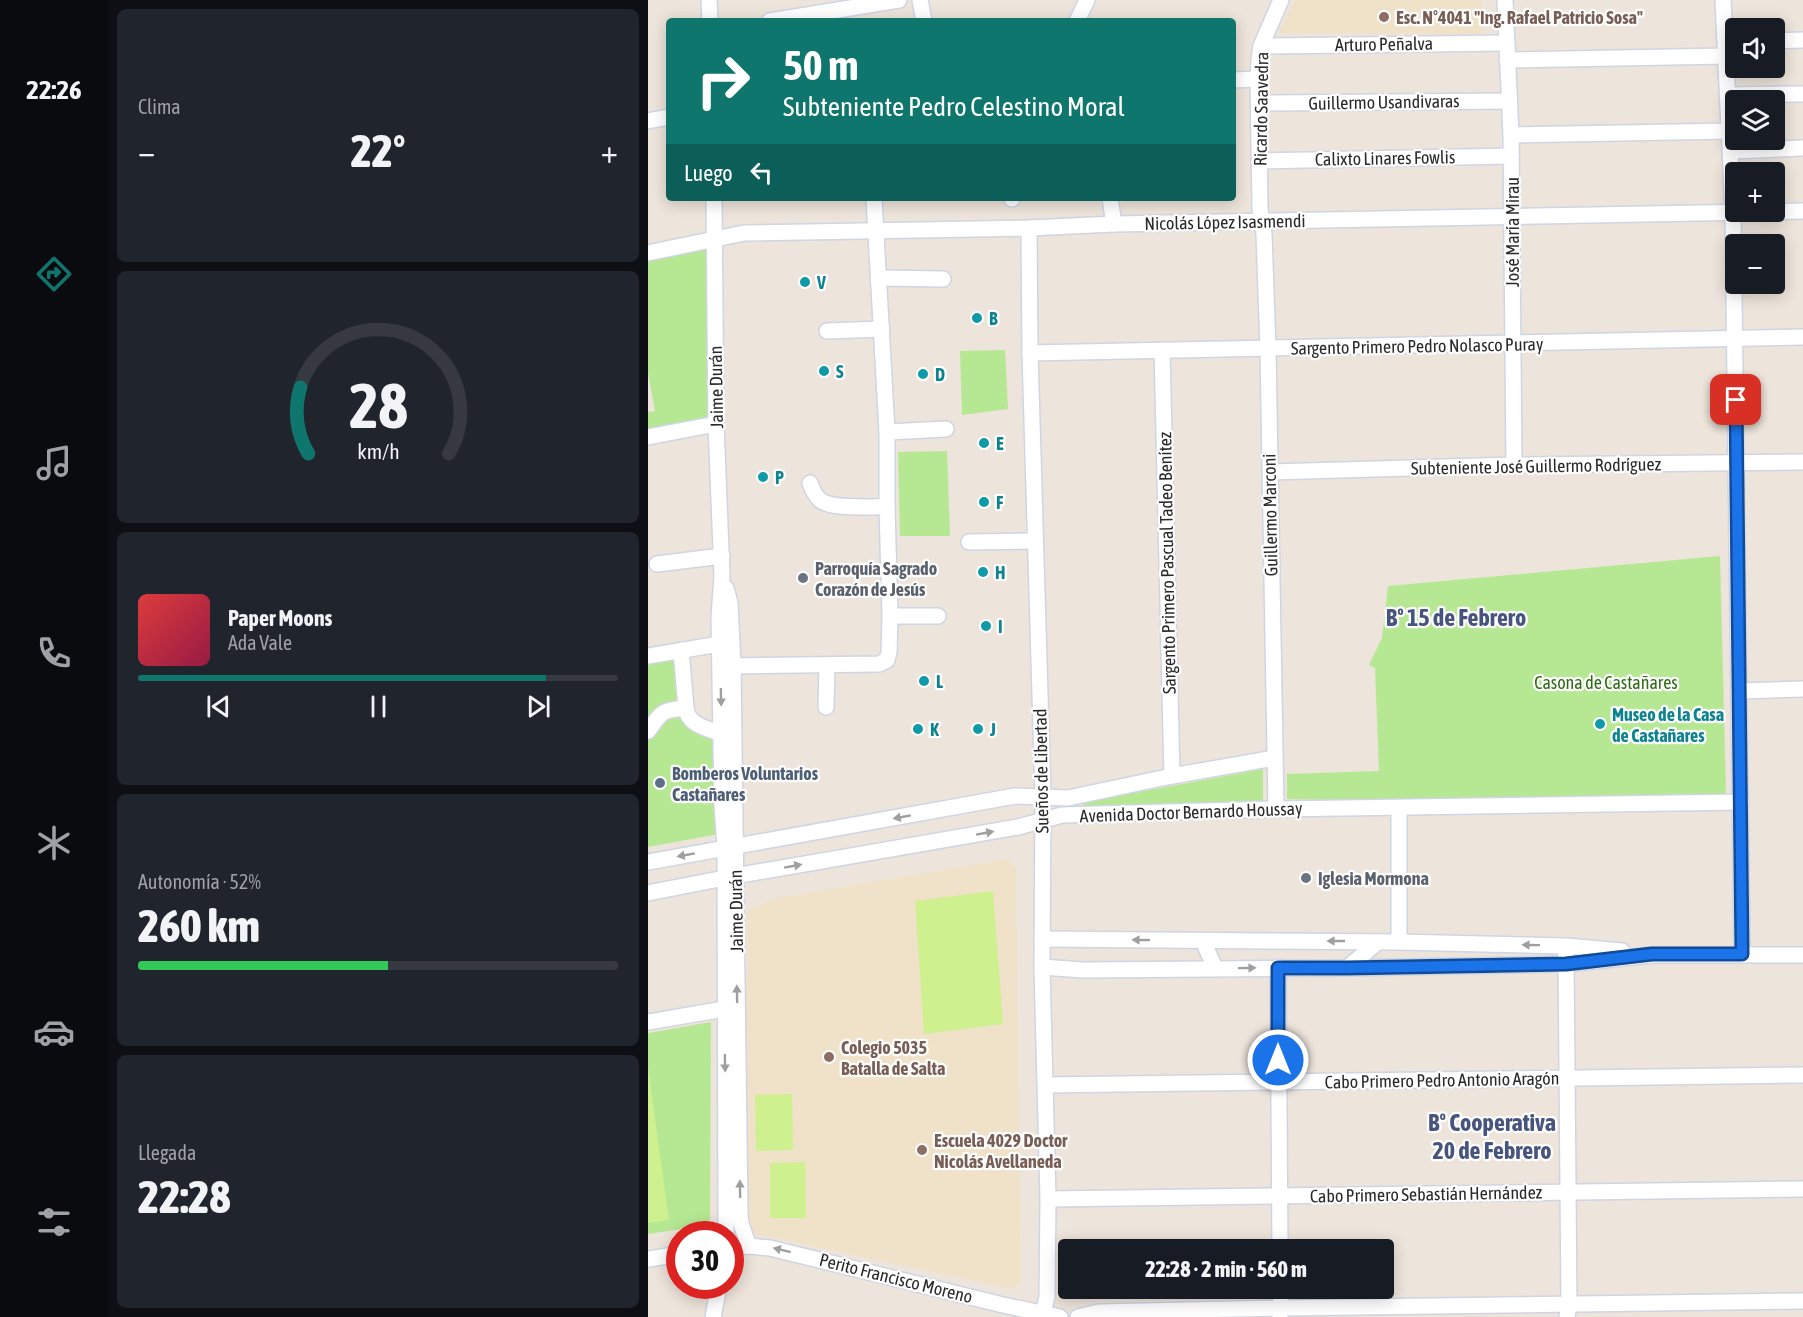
<!DOCTYPE html>
<html lang="es">
<head>
<meta charset="utf-8">
<style>
	body { margin:0; font-family:"Asap Condensed",sans-serif; background:#20242c; color:#f1f3f6; height:100vh; display:flex; flex-direction:column; font-size:22px; white-space:nowrap }
	* { box-sizing:border-box; margin:0 }
	p { font-size:20px; color:#9ea1a6 }
	.icon { flex:none; width:33px; height:33px; fill:none; stroke:currentColor; stroke-width:2; stroke-linecap:round; stroke-linejoin:round }
	.map { position:relative; flex:1; overflow:hidden }
	.sheet { display:flex; flex-direction:column; gap:9px; padding:9px; background:#0d0f14; width:540px }
	.sheet>* { flex:none }
	.hud { position:absolute; left:18px; top:18px; width:570px; height:183px; border-radius:6px; box-shadow:0 3px 15px #0003; background:#0f766e; color:#fff; overflow:hidden }
	.buttons { position:absolute; left:1077px; top:18px; display:grid; gap:12px }
	.buttons a { display:grid; place-items:center; width:60px; height:60px; border-radius:6px; background:#171b24; box-shadow:0 3px 15px #0003; font-size:30px }
	.speed { position:absolute; left:18px; top:1221px; display:flex; gap:12px; font-size:30px; font-weight:700; text-align:center }
	.speed>* { display:grid; place-content:center; width:78px; height:78px; border-radius:50%; background:#171b24; box-shadow:0 3px 15px #0003; line-height:1 }
	.speed .limit { border:9px solid #d22; background:#fff; color:#111 }
	.pin { position:absolute; display:grid; place-items:center; width:51px; height:51px; color:#fff; margin:-26px; border-radius:12px; box-shadow:0 3px 9px #0006 }
	.me { position:absolute; width:66px; margin:-33px; rotate:0deg; stroke-linejoin:round; filter:drop-shadow(0 0 4px #0008) }
	.turn { display:flex; align-items:center; gap:21px; height:126px; padding:0 18px; font-size:27px }
	.turn .icon { width:78px; height:78px; stroke-width:2.5 }
	.turn b { display:block; font-size:42px; line-height:51px }
	.then { display:flex; align-items:center; height:57px; padding:0 18px; background:#0003; gap:12px; font-size:22px }
	.big { font-size:45px; font-weight:800; line-height:1.1 }
	.sheet .tile { flex:1; display:flex; flex-direction:column; justify-content:center; gap:9px; min-width:0; padding:0 21px; border-radius:9px; background:#20242c }
	.sheet .dial { align-items:center; gap:0 }
	.dial svg { height:156px; overflow:visible; fill:none; stroke:#363941; stroke-width:7; stroke-linecap:round; text-anchor:middle }
	.dial text { fill:#f1f3f6; stroke:none }
	.song { display:flex; align-items:center; gap:18px }
	.cover { width:72px; height:72px; border-radius:9px; background:linear-gradient(135deg,hsl(0 70% 55%),hsl(340 70% 35%)) }
	.played { height:6px; border-radius:3px; background:linear-gradient(90deg,#0f766e 85%,#363941 85%) }
	.keys { display:flex; justify-content:space-around; direction:ltr }
	.heat { display:flex; justify-content:space-between; align-items:center; font-size:33px; direction:ltr }
	.charge { height:9px; border-radius:4px; background:linear-gradient(90deg,#34c759 52%,#363941 0) }
	.trip { position:absolute; left:410px; top:1239px; width:336px; height:60px; border-radius:6px; background:#171b24; box-shadow:0 3px 15px #0003; font-weight:800; line-height:60px; text-align:center }
	main { display:flex; flex:1; min-height:0 }
	.menu { display:flex; flex-direction:column; width:108px; justify-content:space-around; align-items:center; background:#090b0e; color:#9ea1a6 }
	.menu .icon { width:42px; height:42px }
	.menu .selected { color:#0f766e }
	.menu b { font-size:27px; color:#f1f3f6 }
	.map>svg:first-child { display:block }
</style>
</head>
<body>
<main>
<nav class="menu">
<b>22:26</b>
<svg class="icon selected" aria-label="directions" viewBox="0 0 24 24"><path d="M12 3l9 9-9 9-9-9zM9 14v-3h6M13 9l2 2-2 2"/></svg>
<svg class="icon" aria-label="music" viewBox="0 0 24 24"><path d="M9 18V5l10-2v13"/><circle cx="6" cy="18" r="3"/><circle cx="16" cy="16" r="3"/></svg>
<svg class="icon" aria-label="phone" viewBox="0 0 24 24"><path d="M5 4h4l2 5-3 2q2 4 5 5l2-3 5 2v4C11 20 4 13 5 4z"/></svg>
<svg class="icon" aria-label="climate" viewBox="0 0 24 24"><path d="M12 3v18M4 7l16 10M4 17L20 7"/></svg>
<svg class="icon" aria-label="car" viewBox="0 0 24 24"><path d="M5 17H2v-5l4-1 3-4h7l3 4 3 1v5h-3M9 17h6M6 11h13"/><circle cx="7" cy="17" r="2"/><circle cx="17" cy="17" r="2"/></svg>
<svg class="icon" aria-label="filters" viewBox="0 0 24 24"><path d="M4 7h16M4 17h16"/><circle cx="9" cy="7" r="2"/><circle cx="15" cy="17" r="2"/></svg>
</nav>
<section class="sheet">
<div class="tile"><p>Clima</p>
<div class="heat"><a>−</a><b class="big">22°</b><a>+</a></div>
</div>
<div class="tile dial"><svg viewBox="0 0 100 80">
<path d="M14 69A42 42 0 1 1 86 69"/>
<path d="M14 69A42 42 0 0 1 10 35" stroke="#0f766e"/>
<text x="50" y="56" font-size="32" font-weight="700">28</text>
<text x="50" y="72" font-size="11">km/h</text>
</svg></div>
<div class="tile">
<div class="song"><i class="cover"></i><div><b>Paper Moons</b><p>Ada Vale</p></div></div>
<div class="played"></div>
<div class="keys"><svg class="icon" aria-label="previous" viewBox="0 0 24 24"><path d="M18 5L8 12l10 7zM5 5v14"/></svg><svg class="icon" aria-label="pause" viewBox="0 0 24 24"><path d="M8 5v14M16 5v14"/></svg><svg class="icon" aria-label="next" viewBox="0 0 24 24"><path d="M6 5l10 7-10 7zM19 5v14"/></svg></div>
</div>
<div class="tile"><p>Autonomía · 52%</p><b class="big">260 km</b><div class="charge"></div></div>
<div class="tile"><p>Llegada</p><b class="big">22:28</b></div>
</section>
<div class="map">
<svg width="1155" height="1317" viewBox="0 0 1155 1317">
	<rect width="100%" height="100%" fill="#ede4db"/>
	<!-- education -->
	<g fill="#f0e1c9">
		<polygon points="647,0 834,0 834,34 631,33"/>
		<polygon points="361,859 368,868 373,1281 366,1289 107,1234 99,1224 94,980 100,979 99,911 129,898"/>
	</g>
	<!-- green -->
	<g fill="#b6e893">
		<polygon points="66,240 68,420 0,435 0,412 7,411 0,373 0,253"/>
		<polygon points="357,350 360,409 314,415 312,351"/>
		<polygon points="299,451 302,536 252,536 250,452"/>
		<polygon points="1072,556 1078,794 736,801 639,799 639,774 731,771 727,668 721,665 734,638 740,586"/>
		<polygon points="30,651 38,708 73,734 71,834 0,847 0,657"/>
		<polygon points="615,769 615,805 433,810 437,802"/>
		<polygon points="63,1022 62,1225 0,1234 0,1033"/>
	</g>
	<!-- pitch -->
	<g fill="#cef08e">
		<polygon points="345,891 355,1024 276,1034 267,901"/>
		<polygon points="0,1068 21,1220 0,1223"/>
		<polygon points="144,1094 145,1150 108,1151 107,1095"/>
		<polygon points="157,1162 158,1218 122,1218 122,1163"/>
	</g>
	<g fill="none" stroke-linecap="round" stroke-linejoin="round">
		<defs>
			<g id="minor">
				<polyline points="61,0 62,21"/>
				<polyline points="272,0 276,21"/>
				<polyline points="857,0 863,135 866,465"/>
				<polyline points="1075,0 1085,213 1094,954"/>
				<polyline points="122,21 251,0"/>
				<polyline points="429,21 439,0"/>
				<polyline points="1126,41 1155,40"/>
				<polyline points="613,46 859,43"/>
				<polyline points="859,60 1077,56"/>
				<polyline points="585,80 610,79"/>
				<polyline points="1079,95 1155,94"/>
				<polyline points="611,103 861,101"/>
				<polyline points="0,121 21,117"/>
				<polyline points="863,135 1081,131"/>
				<polyline points="1083,151 1155,148"/>
				<polyline points="611,161 863,156"/>
				<polyline points="66,198 68,424 74,576 71,617 74,804 77,848 78,1234"/>
				<polyline points="364,198 364,199"/>
				<polyline points="462,198 466,224"/>
				<polyline points="381,228 382,353 395,797 394,967 400,1199 399,1297 395,1313"/>
				<polyline points="0,253 96,233 381,228 466,224 1155,211"/>
				<polyline points="231,278 295,279"/>
				<polyline points="179,331 234,329"/>
				<polyline points="514,350 524,776"/>
				<polyline points="382,353 1155,337"/>
				<polyline points="239,432 298,429"/>
				<polyline points="0,437 68,424"/>
				<polyline points="622,472 866,465 1155,462"/>
				<path d="M162 483C164 489 167 495 172 500 184 510 223 506 239 507"/>
				<polyline points="321,542 387,541"/>
				<polyline points="9,564 74,556"/>
				<polyline points="78,588 82,603 85,665 92,1214 93,1224 101,1246"/>
				<polyline points="242,616 290,616"/>
				<polyline points="0,656 71,644"/>
				<polyline points="75,666 231,664 239,660 241,652 242,616 239,507 239,432 226,198"/>
				<polyline points="1092,691 1155,689"/>
				<polyline points="178,707 179,666"/>
				<path d="M38 708C39 725 60 728 73 734"/>
				<path d="M0 731C14 712 13 710 38 708L33 650"/>
				<polyline points="751,808 751,942"/>
				<polyline points="628,809 620,349 616,234 612,209 610,79 611,59 613,46 633,0"/>
				<polyline points="0,862 367,796 420,798 524,776 626,758"/>
				<polyline points="0,893 87,876 370,827 414,815 628,809 1093,802"/>
				<polyline points="394,939 751,942 918,946 974,951"/>
				<polyline points="555,941 567,968"/>
				<polyline points="918,954 921,1305 919,1317"/>
				<polyline points="394,967 435,970 699,968 918,964 1004,955 1155,955"/>
				<polyline points="630,967 632,1250"/>
				<polyline points="699,968 730,942"/>
				<polyline points="0,1022 76,1009"/>
				<polyline points="398,1085 1155,1075"/>
				<polyline points="400,1199 1155,1189"/>
				<polyline points="82,1247 101,1246 122,1248 355,1305 412,1317"/>
				<polyline points="0,1259 32,1254"/>
				<polyline points="632,1315 633,1288"/>
				<polyline points="65,1317 71,1286"/>
				<polyline points="430,1317 451,1312 633,1308 1155,1301"/>
			</g>
		</defs>
		<!-- minor casing -->
		<use href="#minor" stroke="#d0d5e4" stroke-width="18"/>
		<!-- minor -->
		<use href="#minor" stroke="#fff" stroke-width="15"/>
	</g>
	<!-- one-way arrows -->
	<defs><path id="oneway-solid" d="M-6-.8H1V-3.2L6.5 0L1 3.2V.8H-6Z" transform="scale(1.5)"/></defs>
	<g fill="#9f9f9f">
		<use href="#oneway-solid" transform="translate(73 697) rotate(89)"/>
		<use href="#oneway-solid" transform="translate(254 817) rotate(170)"/>
		<use href="#oneway-solid" transform="translate(337 833) rotate(-10)"/>
		<use href="#oneway-solid" transform="translate(38 855) rotate(170)"/>
		<use href="#oneway-solid" transform="translate(145 866) rotate(-10)"/>
		<use href="#oneway-solid" transform="translate(493 940) rotate(-179)"/>
		<use href="#oneway-solid" transform="translate(688 941) rotate(-180)"/>
		<use href="#oneway-solid" transform="translate(883 945) rotate(-179)"/>
		<use href="#oneway-solid" transform="translate(599 968) rotate(-1)"/>
		<use href="#oneway-solid" transform="translate(89 994) rotate(-91)"/>
		<use href="#oneway-solid" transform="translate(77 1063) rotate(89)"/>
		<use href="#oneway-solid" transform="translate(92 1189) rotate(-91)"/>
		<use href="#oneway-solid" transform="translate(134 1250) rotate(-166)"/>
	</g>
	<g fill="none" stroke-linecap="round" stroke-linejoin="round">
		<defs>
			<polyline id="route" points="630,1060 630,968 699,968 918,964 1004,954 1094,954 1088,400"/>
		</defs>
		<!-- route casing -->
		<use href="#route" stroke="#114b97" stroke-width="15"/>
		<!-- route -->
		<use href="#route" stroke="#1a73e8" stroke-width="10"/>
	</g>
	<!-- markers -->
	<g fill="#8d6e63" stroke="#fff" stroke-width="2">
		<circle cx="736" cy="17" r="6"/>
		<circle cx="181" cy="1057" r="6"/>
		<circle cx="274" cy="1150" r="6"/>
	</g>
	<g fill="#0f9aa8" stroke="#fff" stroke-width="2">
		<circle cx="157" cy="282" r="6"/>
		<circle cx="329" cy="318" r="6"/>
		<circle cx="176" cy="371" r="6"/>
		<circle cx="275" cy="374" r="6"/>
		<circle cx="336" cy="443" r="6"/>
		<circle cx="115" cy="477" r="6"/>
		<circle cx="336" cy="502" r="6"/>
		<circle cx="335" cy="572" r="6"/>
		<circle cx="338" cy="626" r="6"/>
		<circle cx="276" cy="681" r="6"/>
		<circle cx="952" cy="724" r="6"/>
		<circle cx="270" cy="729" r="6"/>
		<circle cx="330" cy="729" r="6"/>
	</g>
	<g fill="#6b7280" stroke="#fff" stroke-width="2">
		<circle cx="155" cy="578" r="6"/>
		<circle cx="658" cy="878" r="6"/>
	</g>
	<circle fill="#5c6f8a" stroke="#fff" stroke-width="2" cx="12" cy="783" r="6"/>
	<g text-anchor="middle" dominant-baseline="central" stroke-width="4.5" stroke-linejoin="round" paint-order="stroke">
		<!-- education labels -->
		<g font-size="18" font-weight="bold" fill="#785e54" stroke="#fff" text-anchor="start">
			<text x="748" y="17">Esc. N°4041 "Ing. Rafael Patricio Sosa"</text>
			<text x="193" y="1047">Colegio 5035<tspan x="193" dy="21">Batalla de Salta</tspan></text>
			<text x="286" y="1140">Escuela 4029 Doctor<tspan x="286" dy="21">Nicolás Avellaneda</tspan></text>
		</g>
		<!-- street labels -->
		<g font-size="18" fill="#2a2a2a" stroke="#fff">
			<text transform="translate(736 44) rotate(-1)">Arturo Peñalva</text>
			<text transform="translate(736 102) rotate(-1)">Guillermo Usandivaras</text>
			<text transform="translate(613 109) rotate(-89)">Ricardo Saavedra</text>
			<text transform="translate(737 158) rotate(-1)">Calixto Linares Fowlis</text>
			<text transform="translate(577 222) rotate(-1)">Nicolás López Isasmendi</text>
			<text transform="translate(864 232) rotate(-90)">José María Mirau</text>
			<text transform="translate(769 346) rotate(-1)">Sargento Primero Pedro Nolasco Puray</text>
			<text transform="translate(68 387) rotate(-91)">Jaime Durán</text>
			<text transform="translate(888 466) rotate(-1)">Subteniente José Guillermo Rodríguez</text>
			<text transform="translate(622 515) rotate(-91)">Guillermo Marconi</text>
			<text transform="translate(519 563) rotate(-91)">Sargento Primero Pascual Tadeo Benítez</text>
			<text transform="translate(393 771) rotate(-91)">Sueños de Libertad</text>
			<text transform="translate(543 812) rotate(-2)">Avenida Doctor Bernardo Houssay</text>
			<text transform="translate(88 911) rotate(-91)">Jaime Durán</text>
			<text transform="translate(794 1080) rotate(-1)">Cabo Primero Pedro Antonio Aragón</text>
			<text transform="translate(778 1194) rotate(-1)">Cabo Primero Sebastián Hernández</text>
			<text transform="translate(248 1278) rotate(14)">Perito Francisco Moreno</text>
		</g>
		<!-- culture labels -->
		<g font-size="18" font-weight="bold" fill="#0d838f" stroke="#fff" text-anchor="start">
			<text x="169" y="282">V</text>
			<text x="341" y="318">B</text>
			<text x="188" y="371">S</text>
			<text x="287" y="374">D</text>
			<text x="348" y="443">E</text>
			<text x="127" y="477">P</text>
			<text x="348" y="502">F</text>
			<text x="347" y="572">H</text>
			<text x="350" y="626">I</text>
			<text x="288" y="681">L</text>
			<text x="964" y="714">Museo de la Casa<tspan x="964" dy="21">de Castañares</tspan></text>
			<text x="282" y="729">K</text>
			<text x="342" y="729">J</text>
		</g>
		<!-- worship labels -->
		<g font-size="18" font-weight="bold" fill="#5b616d" stroke="#fff" text-anchor="start">
			<text x="167" y="568">Parroquía Sagrado<tspan x="167" dy="21">Corazón de Jesús</tspan></text>
			<text x="670" y="878">Iglesia Mormona</text>
		</g>
		<!-- park labels -->
		<g font-size="18" fill="#2d6c15" stroke="#fff">
			<text x="958" y="682">Casona de Castañares</text>
		</g>
		<!-- service labels -->
		<g font-size="18" font-weight="bold" fill="#4e5e75" stroke="#fff" text-anchor="start">
			<text x="24" y="773">Bomberos Voluntarios<tspan x="24" dy="21">Castañares</tspan></text>
		</g>
		<!-- district labels -->
		<g font-size="24" font-weight="bold" fill="#47557e" stroke="#fff">
			<text x="808" y="617">Bº 15 de Febrero</text>
			<text x="844" y="1122">Bº Cooperativa<tspan x="844" dy="28">20 de Febrero</tspan></text>
		</g>
	</g>
</svg>
<div class="buttons">
<a><svg class="icon" aria-label="sound" viewBox="0 0 24 24"><path d="M4 9h4l5-4v14l-5-4H4zM17 9q2 3 0 6"/></svg></a>
<a><svg class="icon" aria-label="layers" viewBox="0 0 24 24"><path d="M12 4l9 5-9 5-9-5zM3 14l9 5 9-5"/></svg></a>
<a>+</a>
<a>−</a>
</div>
<div class="speed"><div class="limit">30</div></div>
<div class="pin" style="left:1088px;top:400px;background:#d93025"><svg class="icon" aria-label="arrive" viewBox="0 0 24 24"><path d="M6 21V4h12l-3 4 3 4H6"/></svg></div>
<svg class="me" style="left:630px;top:1060px" viewBox="-20 -20 40 40"><circle r="17" fill="#1a73e8" stroke="#fff" stroke-width="3"/><path d="M0-11L8 9 0 5-8 9z" fill="#fff"/></svg>
<div class="trip">22:28 · 2 min · 560 m</div>
<div class="hud">
<div class="turn"><svg class="icon" aria-label="right" viewBox="0 0 24 24"><path d="M7 20v-9h11M14 6l5 5-5 5"/></svg><div><b>50 m</b>Subteniente Pedro Celestino Moral</div></div>
<div class="then">Luego<svg class="icon" aria-label="left" viewBox="0 0 24 24"><path d="M17 20v-9H6M10 6l-5 5 5 5"/></svg></div>
</div>
</div>
</main>
</body>
</html>
